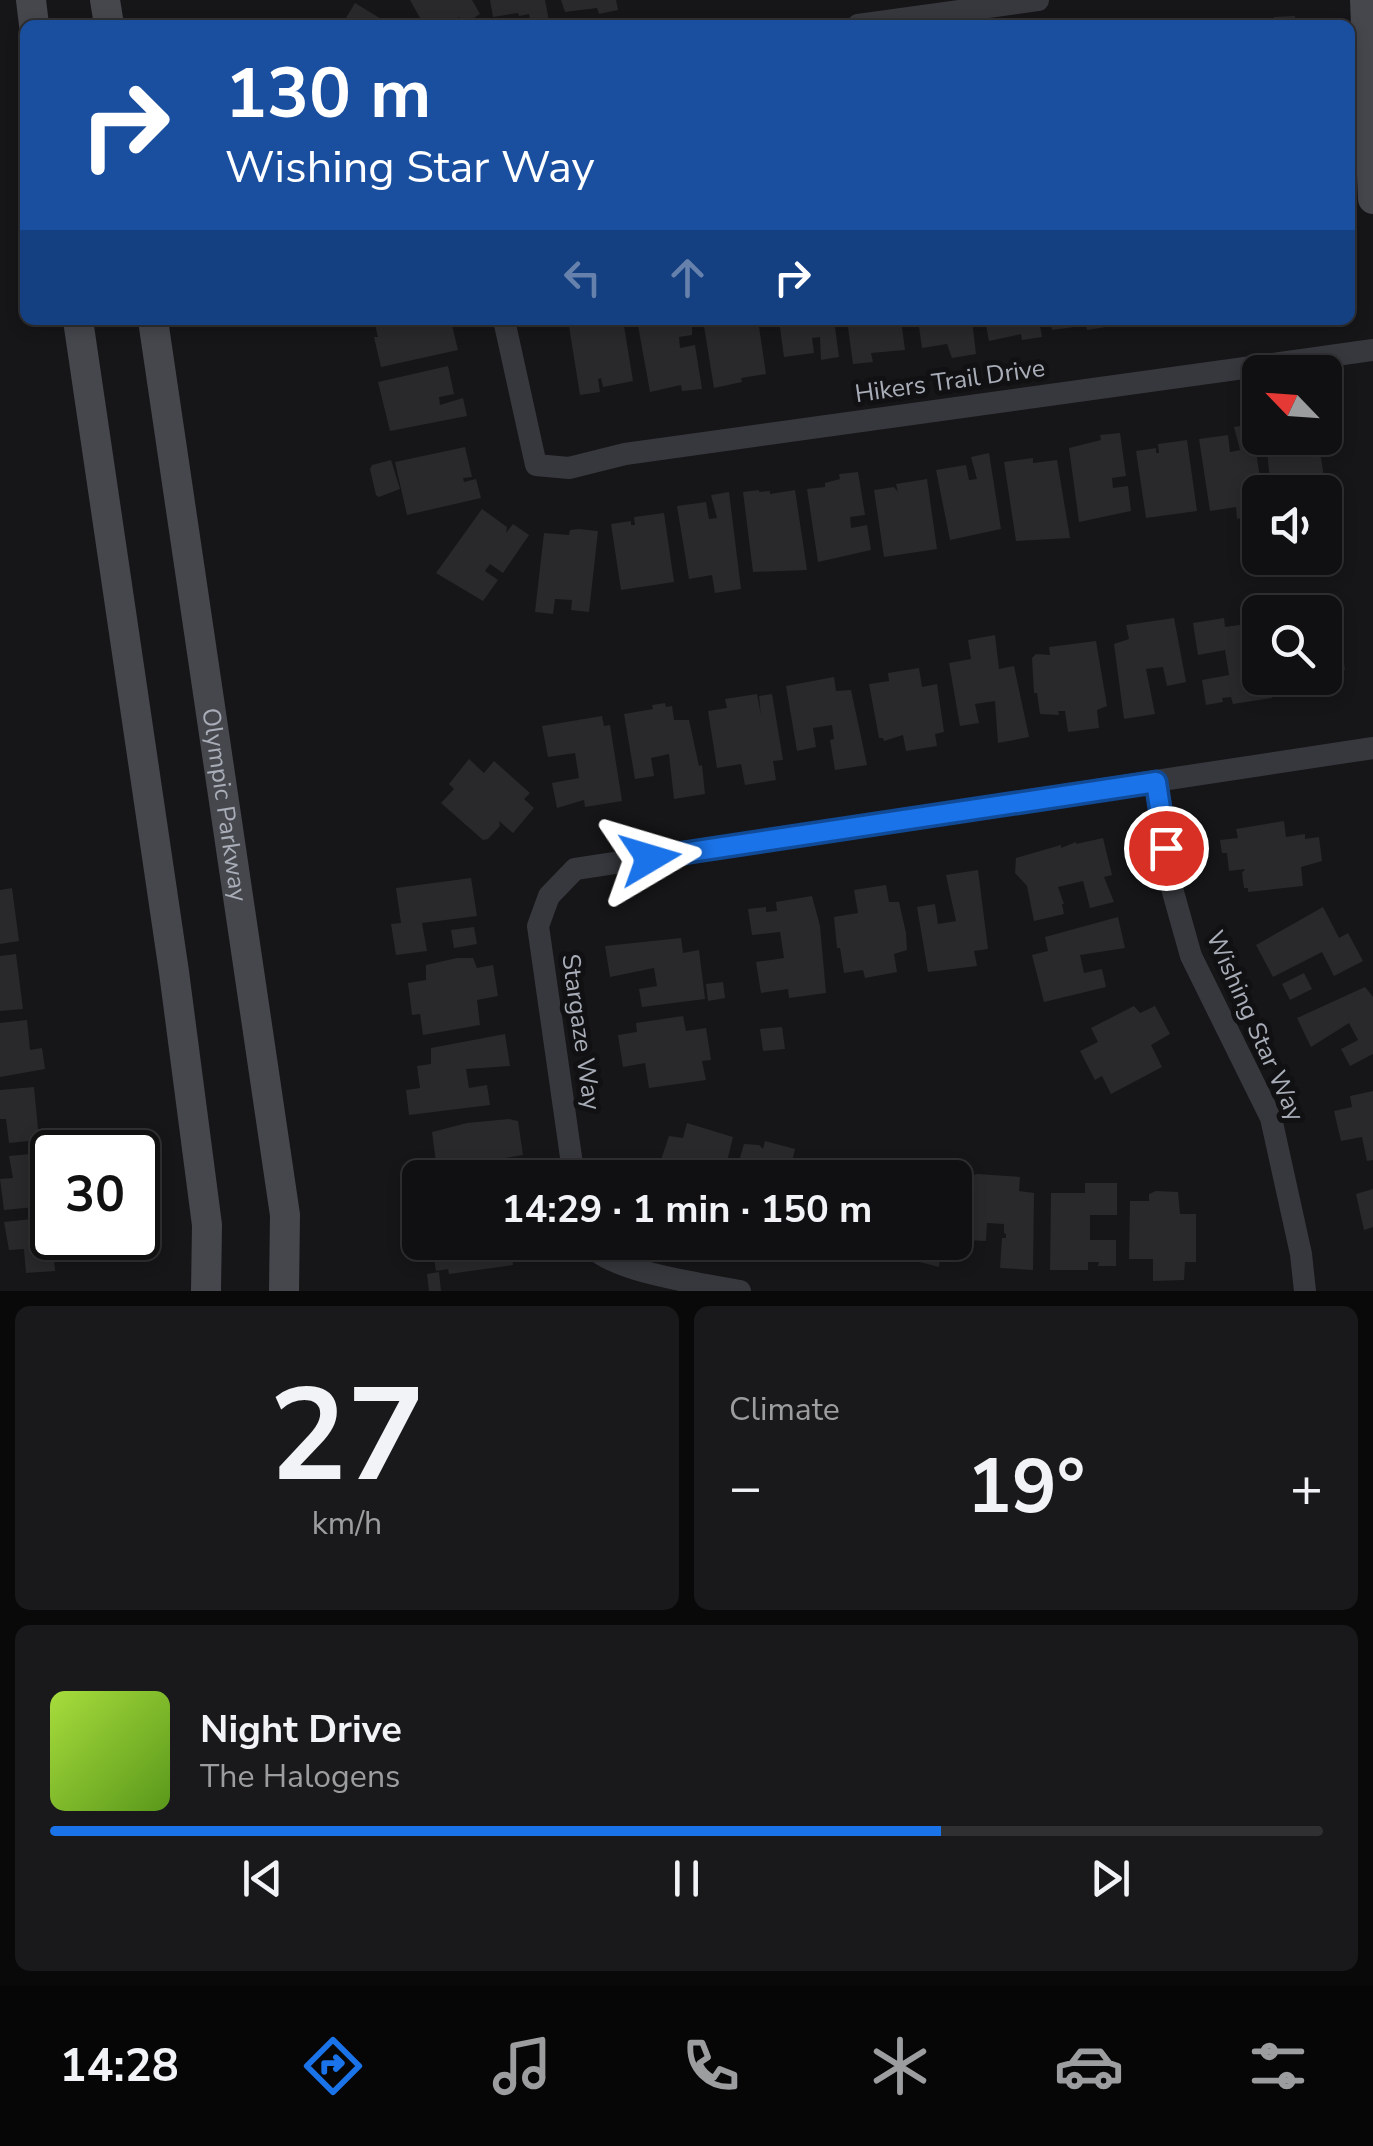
<!DOCTYPE html>
<html lang="en">
<head>
<meta charset="utf-8">
<style>
	body { margin:0; font-family:"Nunito Sans",sans-serif; background:#19191b; color:#f1f3f6; height:100vh; display:flex; flex-direction:column; font-size:38px; white-space:nowrap }
	* { box-sizing:border-box; margin:0 }
	p { font-size:32px; color:#9c9d9f }
	.icon { flex:none; width:55px; height:55px; fill:none; stroke:currentColor; stroke-width:2; stroke-linecap:round; stroke-linejoin:round }
	.map { position:relative; height:1291px; overflow:hidden }
	.sheet { display:flex; flex-direction:column; gap:15px; padding:15px; background:#09090a; flex:1 }
	.sheet>* { flex:none }
	.hud { position:absolute; left:20px; top:20px; width:1335px; height:305px; border-radius:15px; box-shadow:0 5px 15px #0003,0 0 0 2px #303032; background:#1a4fa0; color:#fff; overflow:hidden }
	.needle { width:65px; rotate:295deg }
	.tools { position:absolute; left:1242px; top:355px; display:grid; gap:20px }
	.tools a { display:grid; place-items:center; width:100px; height:100px; border-radius:15px; background:#101012; box-shadow:0 5px 15px #0003,0 0 0 2px #303032; font-size:50px }
	.speed { position:absolute; left:30px; top:1130px; display:flex; gap:20px; font-size:50px; font-weight:700; text-align:center }
	.speed>* { display:grid; place-content:center; width:130px; height:130px; border-radius:50%; background:#101012; box-shadow:0 5px 15px #0003,0 0 0 2px #303032; line-height:1 }
	.speed .limit { border:5px solid #111; border-radius:15px; background:#fff; color:#111 }
	.pin { position:absolute; display:grid; place-items:center; width:85px; height:85px; color:#fff; margin:-42px; border:5px solid #fff; border-radius:50%; box-shadow:0 2px 10px #0007 }
	.me { position:absolute; width:110px; margin:-55px; rotate:83deg; stroke-linejoin:round; filter:drop-shadow(0 0 8px #0008) }
	.turn { display:flex; align-items:center; gap:35px; height:210px; padding:0 40px; font-size:45px }
	.turn .icon { width:130px; height:130px; stroke-width:2.5 }
	.turn b { display:block; font-size:70px; line-height:85px }
	.lanes { display:flex; align-items:center; height:95px; padding:0 40px; background:#0003; justify-content:center; gap:50px; direction:ltr }
	.lanes .off { opacity:.35 }
	.big { font-size:75px; font-weight:700; line-height:1.1 }
	.sheet .tile { flex:1; display:flex; flex-direction:column; justify-content:center; gap:15px; min-width:0; padding:0 35px; border-radius:15px; background:#19191b }
	.sheet .dial { align-items:center; gap:0 }
	.dial b { font-size:130px; line-height:1 }
	.song { display:flex; align-items:center; gap:30px }
	.cover { width:120px; height:120px; border-radius:15px; background:linear-gradient(135deg,hsl(80 70% 55%),hsl(90 70% 35%)) }
	.played { height:10px; border-radius:5px; background:linear-gradient(90deg,#1a73e8 70%,#303032 70%) }
	.keys { display:flex; justify-content:space-around; direction:ltr }
	.heat { display:flex; justify-content:space-between; align-items:center; font-size:55px; direction:ltr }
	.sheet .tiles { flex:1; display:grid; gap:15px; grid-template-columns:1fr 1fr }
	.tile:last-child { grid-column:span 2 }
	.trip { position:absolute; left:402px; top:1160px; width:570px; height:100px; border-radius:15px; background:#101012; box-shadow:0 5px 15px #0003,0 0 0 2px #303032; font-weight:700; line-height:100px; text-align:center }
	.tab-bar { display:flex; height:160px; justify-content:space-around; align-items:center; background:#060607; color:#9c9d9f }
	.tab-bar .icon { width:70px; height:70px }
	.tab-bar .current { color:#1a73e8 }
	.tab-bar b { font-size:45px; color:#f1f3f6 }
	.map>svg:first-child { display:block }
</style>
</head>
<body>
<div class="map">
<svg width="1373" height="1291" viewBox="0 0 1373 1291">
	<rect width="100%" height="100%" fill="#161618"/>
	<!-- building -->
	<g fill="#29292c">
		<polygon points="410,0 472,0 480,14 463,25 459,17 449,25 424,25"/>
		<polygon points="490,0 545,0 549,21 531,24 529,14 519,16 518,13 493,17"/>
		<polygon points="561,0 616,0 618,10 599,14 597,8 565,12"/>
		<polygon points="355,3 391,25 352,25 346,18"/>
		<polygon points="1295,16 1295,25 1274,25 1274,17"/>
		<polygon points="374,320 400,320 401,324 411,320 451,321 458,350 381,367 374,337 378,337"/>
		<polygon points="568,320 623,320 633,381 603,387 601,378 598,379 600,392 580,395"/>
		<polygon points="637,320 692,320 692,335 679,337 680,348 695,345 702,389 682,391 681,385 650,392"/>
		<polygon points="703,320 758,320 766,374 741,378 742,382 714,388"/>
		<polygon points="779,320 834,320 839,357 821,360 820,337 812,338 814,353 784,357"/>
		<polygon points="847,320 901,320 905,350 871,353 873,362 853,364"/>
		<polygon points="918,320 972,320 976,354 952,358 947,344 922,348"/>
		<polygon points="985,320 1039,320 1042,337 1022,340 1021,334 989,341"/>
		<polygon points="1050,320 1081,320 1082,326 1052,330"/>
		<polygon points="1085,320 1105,320 1106,327 1087,330"/>
		<polygon points="448,366 454,394 439,397 440,405 463,398 467,416 390,431 378,382"/>
		<polygon points="1252,424 1262,492 1260,515 1237,519 1236,507 1210,511 1199,439 1228,435 1230,452 1240,450 1234,427"/>
		<polygon points="1120,433 1126,476 1112,478 1113,488 1128,486 1131,511 1079,522 1069,448 1101,440 1100,435"/>
		<polygon points="1263,438 1318,438 1325,484 1306,486 1304,476 1288,479 1289,492 1271,492 1267,450 1265,450"/>
		<polygon points="1187,440 1197,511 1146,518 1136,451 1156,448 1156,453 1159,453 1158,444"/>
		<polygon points="465,447 472,477 463,478 464,482 476,479 481,498 407,515 395,462"/>
		<polygon points="989,453 1001,529 950,540 936,470 966,465 969,480 977,479 971,457"/>
		<polygon points="1033,458 1033,463 1057,460 1070,538 1016,541 1004,462"/>
		<polygon points="391,460 400,489 379,497 376,495 370,469 372,465"/>
		<polygon points="858,472 865,515 850,517 851,528 867,525 871,550 818,562 807,489 825,487 825,483 840,479 839,474"/>
		<polygon points="927,479 937,549 884,557 874,490 894,487 898,492 896,484"/>
		<polygon points="759,490 759,492 770,491 770,494 795,490 807,570 753,572 743,492"/>
		<polygon points="729,492 741,589 715,593 712,575 689,579 677,506 706,502 709,519 717,518 711,495"/>
		<polygon points="482,509 507,527 506,533 513,524 529,535 503,573 490,564 485,571 498,580 483,601 436,573"/>
		<polygon points="664,513 674,582 621,590 611,524 631,521 631,525 635,525 634,517"/>
		<polygon points="579,529 598,531 589,612 571,610 572,600 555,599 553,614 535,612 544,533 569,535 570,530"/>
		<polygon points="1174,618 1186,682 1167,686 1163,667 1146,669 1155,714 1124,719 1114,644 1129,639 1126,625"/>
		<polygon points="1224,618 1225,627 1260,622 1260,678 1269,678 1272,698 1233,704 1231,697 1222,698 1223,702 1206,705 1202,680 1229,675 1225,650 1198,655 1193,623"/>
		<polygon points="1325,624 1337,624 1345,670 1334,674 1337,692 1306,697 1303,678 1325,678"/>
		<polygon points="995,635 999,669 1014,666 1029,737 998,743 995,701 975,704 979,723 960,726 949,663 971,659 968,640"/>
		<polygon points="1096,641 1107,706 1097,710 1099,728 1068,732 1065,711 1058,711 1059,715 1040,714 1037,693 1034,693 1032,658 1036,654 1050,655 1049,647"/>
		<polygon points="919,668 922,687 937,684 944,732 935,734 937,746 906,751 903,735 884,741 883,738 879,738 869,684 889,681 888,673"/>
		<polygon points="834,677 836,691 851,690 867,765 835,770 830,740 834,739 832,725 813,728 816,747 797,751 786,686"/>
		<polygon points="757,694 761,715 759,696 772,694 783,760 773,761 776,780 745,785 741,764 717,768 708,711 727,708 725,699"/>
		<polygon points="665,703 666,707 672,706 674,720 689,720 699,766 702,765 705,794 674,799 669,754 651,758 654,776 635,779 624,714 653,709 652,705"/>
		<polygon points="602,716 604,726 610,725 622,801 585,807 584,800 557,808 552,783 579,778 575,753 548,757 542,726"/>
		<polygon points="469,759 484,773 494,761 530,793 524,799 534,808 513,833 499,821 500,826 488,839 483,840 441,803 454,789 449,784"/>
		<polygon points="1284,821 1286,837 1305,834 1305,839 1319,837 1322,861 1301,867 1303,886 1248,892 1248,888 1244,888 1242,873 1245,869 1229,871 1227,853 1222,853 1220,840 1238,838 1236,829"/>
		<polygon points="1103,838 1112,875 1104,877 1114,902 1090,908 1083,881 1058,887 1064,904 1062,904 1064,914 1034,921 1027,886 1015,873 1016,858 1061,845 1061,848 1076,842 1076,844"/>
		<polygon points="978,870 988,949 974,951 977,966 928,972 917,907 935,904 938,924 956,921 946,875"/>
		<polygon points="471,878 477,916 422,923 427,951 396,955 391,924 401,923 396,888"/>
		<polygon points="886,885 889,902 899,902 906,933 907,950 894,954 897,972 865,978 863,970 844,973 840,948 837,948 834,917 858,913 854,890"/>
		<polygon points="12,888 19,941 0,944 0,890"/>
		<polygon points="812,896 820,926 826,993 789,998 788,989 761,993 756,962 784,958 780,932 752,935 748,909 766,907 766,912 777,911 776,902"/>
		<polygon points="1323,907 1339,938 1348,933 1363,961 1334,976 1322,952 1273,977 1256,945"/>
		<polygon points="1118,917 1125,948 1080,955 1084,973 1102,969 1106,987 1044,1002 1032,955 1048,951 1045,937"/>
		<polygon points="474,927 477,944 454,948 451,930"/>
		<polygon points="681,938 683,953 699,950 705,999 642,1007 639,989 657,986 654,968 610,977 605,946"/>
		<polygon points="16,954 23,1009 0,1011 0,956"/>
		<polygon points="457,958 473,958 477,968 493,965 498,996 477,1000 480,1025 423,1035 420,1014 412,1015 408,983 426,980 426,965"/>
		<polygon points="1304,973 1312,989 1290,1000 1282,984"/>
		<polygon points="723,982 725,998 708,1001 706,984"/>
		<polygon points="1365,987 1373,997 1373,1054 1350,1066 1341,1049 1358,1040 1349,1023 1311,1047 1297,1018"/>
		<polygon points="1134,1006 1140,1013 1155,1006 1170,1034 1151,1045 1162,1067 1111,1094 1102,1076 1095,1080 1080,1051 1098,1042 1091,1028"/>
		<polygon points="683,1016 686,1031 706,1028 711,1060 702,1061 706,1080 649,1088 645,1063 623,1067 618,1035 637,1032 636,1023"/>
		<polygon points="27,1020 30,1050 42,1048 45,1069 0,1077 0,1023"/>
		<polygon points="782,1027 785,1049 763,1051 760,1029"/>
		<polygon points="505,1034 510,1066 466,1069 469,1088 487,1085 490,1105 409,1115 406,1090 420,1088 417,1066 431,1064 431,1048"/>
		<polygon points="34,1087 39,1140 9,1143 6,1119 0,1119 0,1090"/>
		<polygon points="1373,1091 1373,1160 1367,1161 1362,1137 1341,1141 1334,1111 1352,1107 1350,1096"/>
		<polygon points="509,1119 518,1121 523,1155 468,1164 470,1178 438,1178 432,1132 467,1123"/>
		<polygon points="687,1123 733,1137 723,1178 703,1178 688,1172 687,1178 655,1178 669,1136 683,1138"/>
		<polygon points="765,1141 795,1149 791,1166 803,1169 804,1178 734,1178 744,1144 759,1145 763,1149"/>
		<polygon points="40,1153 45,1206 4,1210 0,1179 13,1178 9,1156"/>
		<polygon points="521,1167 523,1178 496,1178 495,1171"/>
		<polygon points="853,1167 885,1172 884,1178 851,1178"/>
		<polygon points="977,1174 1020,1177 1019,1191 1034,1193 1033,1270 1000,1268 1002,1238 1006,1238 1006,1234 1004,1233 1004,1224 987,1223 986,1241 967,1240 971,1176"/>
		<polygon points="1085,1183 1117,1183 1117,1215 1090,1215 1090,1240 1116,1240 1116,1266 1098,1266 1099,1262 1088,1262 1088,1270 1050,1270 1051,1193 1085,1193"/>
		<polygon points="1373,1189 1373,1227 1364,1230 1356,1194"/>
		<polygon points="1156,1191 1178,1192 1180,1214 1196,1214 1196,1262 1185,1262 1184,1280 1153,1281 1153,1259 1129,1259 1130,1201 1149,1201 1149,1194"/>
		<polygon points="50,1217 55,1271 26,1273 24,1249 9,1250 4,1222"/>
		<polygon points="428,1242 490,1242 491,1248 510,1246 513,1265 449,1274 448,1269 436,1271 433,1252 444,1251 444,1247 429,1249"/>
		<polygon points="806,1242 843,1242 842,1253 805,1247"/>
		<polygon points="910,1242 951,1242 950,1251 941,1250 939,1267 908,1259"/>
		<polygon points="439,1272 441,1291 429,1291 427,1274"/>
	</g>
	<g fill="none" stroke-linecap="round" stroke-linejoin="round">
		<!-- street -->
		<g stroke="#37383d" stroke-width="22">
			<polyline points="858,25 1038,0"/>
			<polyline points="504,320 536,465 569,468 625,454 1373,350"/>
			<polyline points="1156,782 1173,892 1191,956 1271,1118 1301,1254 1305,1291"/>
			<polyline points="574,1178 538,926 549,896 575,869 1373,748"/>
			<path d="M588 1242C606 1272 705 1284 740 1291"/>
		</g>
		<!-- secondary -->
		<g stroke="#45474d" stroke-width="30">
			<polyline points="31,0 34,25"/>
			<polyline points="105,0 109,25"/>
			<polyline points="1365,0 1373,199"/>
			<polyline points="78,320 174,972 207,1225 206,1291"/>
			<path id="s1" d="M153 320 285 1215 284 1291"/>
		</g>
	</g>
	<g fill="none" stroke-linecap="round" stroke-linejoin="round">
		<defs>
			<polyline id="route" points="650,858 1156,782 1166,848"/>
		</defs>
		<!-- route casing -->
		<use href="#route" stroke="#114b97" stroke-width="25"/>
		<!-- route -->
		<use href="#route" stroke="#1a73e8" stroke-width="18"/>
	</g>
	<g text-anchor="middle" dominant-baseline="central" stroke-width="10" stroke-linejoin="round" paint-order="stroke">
		<!-- street labels -->
		<g font-size="25" fill="#a8adb8" stroke="#111113">
			<text transform="translate(950 381) rotate(-8)">Hikers Trail Drive</text>
			<text stroke="none"><textPath href="#s1" startOffset="490">Olympic Parkway</textPath></text>
			<text transform="translate(1255 1026) rotate(66)">Wishing Star Way</text>
			<text transform="translate(581 1032) rotate(82)">Stargaze Way</text>
		</g>
	</g>
</svg>
<div class="tools">
<a><svg class="needle" viewBox="-14 -14 28 28"><path d="M0-13l5 13h-10z" fill="#e53935"/><path d="M0 13l5-13h-10z" fill="#9c9d9f"/></svg></a>
<a><svg class="icon" aria-label="sound" viewBox="0 0 24 24"><path d="M4 9h4l5-4v14l-5-4H4zM17 9q2 3 0 6"/></svg></a>
<a><svg class="icon" aria-label="search" viewBox="0 0 24 24"><circle cx="10" cy="10" r="6"/><path d="M15 15l6 6"/></svg></a>
</div>
<div class="speed"><div class="limit">30</div></div>
<div class="pin" style="left:1166px;top:848px;background:#d93025"><svg class="icon" aria-label="arrive" viewBox="0 0 24 24"><path d="M6 21V4h12l-3 4 3 4H6"/></svg></div>
<svg class="me" style="left:650px;top:858px" viewBox="-20 -20 40 40"><path d="M0-17L14 15 0 8-14 15z" fill="#1a73e8" stroke="#fff" stroke-width="4"/></svg>
<div class="trip">14:29 · 1 min · 150 m</div>
<div class="hud">
<div class="turn"><svg class="icon" aria-label="right" viewBox="0 0 24 24"><path d="M7 20v-9h11M14 6l5 5-5 5"/></svg><div><b>130 m</b>Wishing Star Way</div></div>
<div class="lanes"><svg class="icon off" aria-label="left" viewBox="0 0 24 24"><path d="M17 20v-9H6M10 6l-5 5 5 5"/></svg><svg class="icon off" aria-label="ahead" viewBox="0 0 24 24"><path d="M12 20V5M6 11l6-6 6 6"/></svg><svg class="icon" aria-label="right" viewBox="0 0 24 24"><path d="M7 20v-9h11M14 6l5 5-5 5"/></svg></div>
</div>
</div>
<section class="sheet">
<div class="tiles">
<div class="tile dial"><b>27</b><p>km/h</p></div>
<div class="tile"><p>Climate</p>
<div class="heat"><a>−</a><b class="big">19°</b><a>+</a></div>
</div>
<div class="tile">
<div class="song"><i class="cover"></i><div><b>Night Drive</b><p>The Halogens</p></div></div>
<div class="played"></div>
<div class="keys"><svg class="icon" aria-label="previous" viewBox="0 0 24 24"><path d="M18 5L8 12l10 7zM5 5v14"/></svg><svg class="icon" aria-label="pause" viewBox="0 0 24 24"><path d="M8 5v14M16 5v14"/></svg><svg class="icon" aria-label="next" viewBox="0 0 24 24"><path d="M6 5l10 7-10 7zM19 5v14"/></svg></div>
</div>
</div>
</section>
<nav class="tab-bar">
<b>14:28</b>
<svg class="icon current" aria-label="directions" viewBox="0 0 24 24"><path d="M12 3l9 9-9 9-9-9zM9 14v-3h6M13 9l2 2-2 2"/></svg>
<svg class="icon" aria-label="music" viewBox="0 0 24 24"><path d="M9 18V5l10-2v13"/><circle cx="6" cy="18" r="3"/><circle cx="16" cy="16" r="3"/></svg>
<svg class="icon" aria-label="phone" viewBox="0 0 24 24"><path d="M5 4h4l2 5-3 2q2 4 5 5l2-3 5 2v4C11 20 4 13 5 4z"/></svg>
<svg class="icon" aria-label="climate" viewBox="0 0 24 24"><path d="M12 3v18M4 7l16 10M4 17L20 7"/></svg>
<svg class="icon" aria-label="car" viewBox="0 0 24 24"><path d="M5 17H2v-5l4-1 3-4h7l3 4 3 1v5h-3M9 17h6M6 11h13"/><circle cx="7" cy="17" r="2"/><circle cx="17" cy="17" r="2"/></svg>
<svg class="icon" aria-label="filters" viewBox="0 0 24 24"><path d="M4 7h16M4 17h16"/><circle cx="9" cy="7" r="2"/><circle cx="15" cy="17" r="2"/></svg>
</nav>
</body>
</html>
